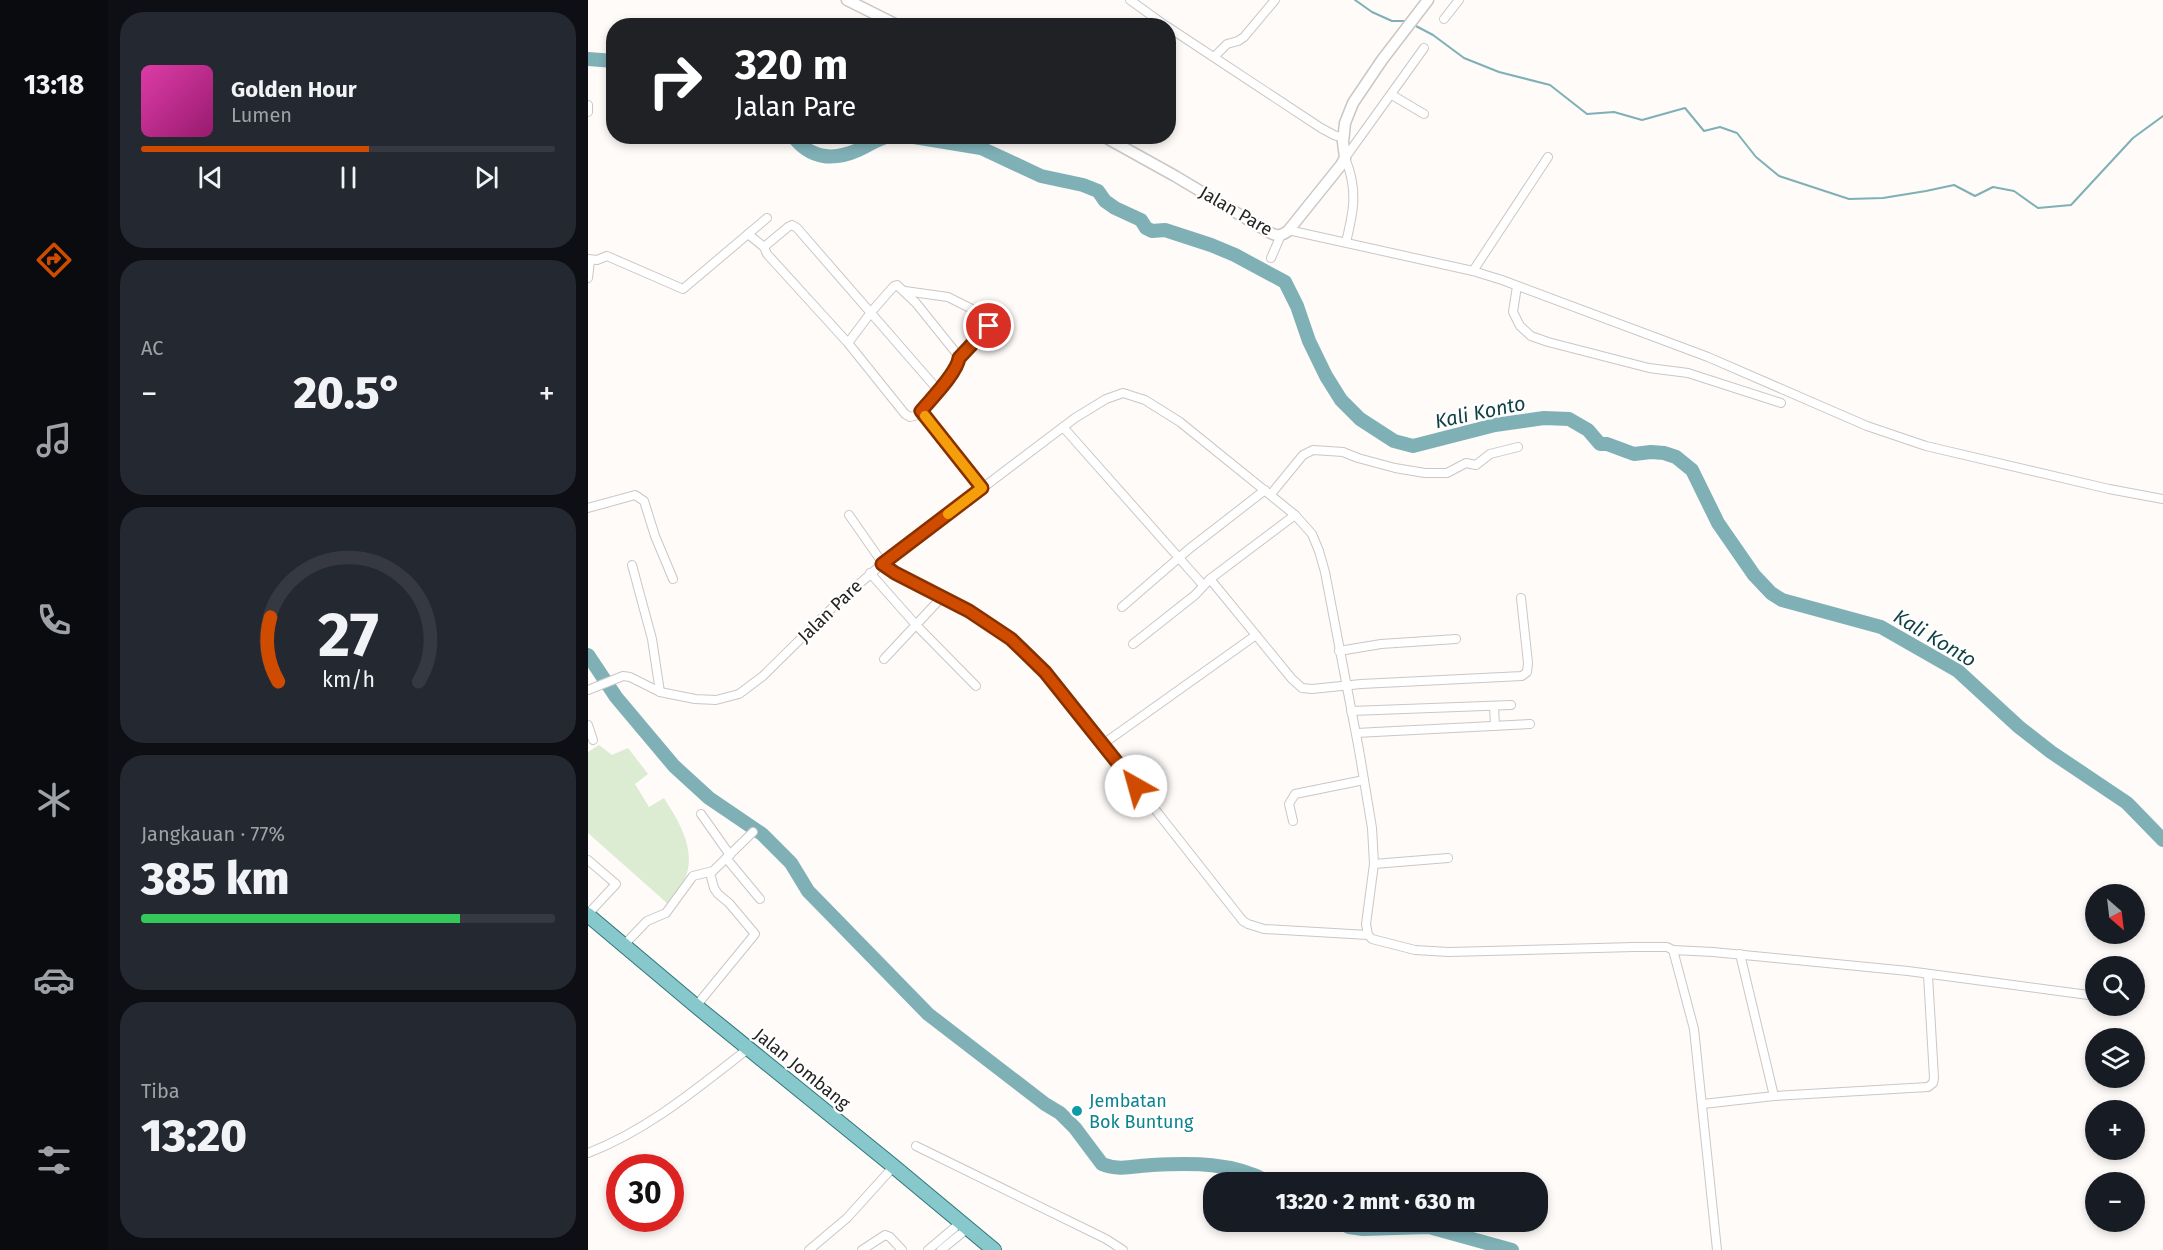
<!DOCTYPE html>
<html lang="id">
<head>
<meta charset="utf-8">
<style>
	body { margin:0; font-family:"Fira Sans",sans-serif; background:#242831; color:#f1f3f6; height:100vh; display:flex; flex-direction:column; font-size:22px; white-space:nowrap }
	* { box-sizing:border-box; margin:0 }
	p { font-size:20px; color:#9ea1a6 }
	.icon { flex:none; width:33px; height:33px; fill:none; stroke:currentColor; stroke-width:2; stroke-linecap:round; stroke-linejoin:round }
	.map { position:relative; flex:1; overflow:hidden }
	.drawer { display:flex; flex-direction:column; gap:12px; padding:12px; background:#0d0f14; width:480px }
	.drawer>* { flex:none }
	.top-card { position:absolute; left:18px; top:18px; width:570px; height:126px; border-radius:24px; box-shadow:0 3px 9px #0003; background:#202124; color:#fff; overflow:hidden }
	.needle { width:39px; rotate:152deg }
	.tools { position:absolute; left:1497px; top:884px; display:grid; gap:12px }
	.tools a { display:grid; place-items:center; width:60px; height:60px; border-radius:50%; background:#171b24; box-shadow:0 3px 9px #0003; font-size:30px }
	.speed { position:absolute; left:18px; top:1154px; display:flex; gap:12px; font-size:30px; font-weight:700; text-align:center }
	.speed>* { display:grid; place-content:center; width:78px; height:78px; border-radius:50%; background:#171b24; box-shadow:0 3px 9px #0003; line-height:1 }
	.speed .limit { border:9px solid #d22; background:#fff; color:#111 }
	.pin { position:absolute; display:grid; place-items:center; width:51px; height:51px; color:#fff; margin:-26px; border:3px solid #fff; border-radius:50%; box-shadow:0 2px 6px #0007 }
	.me { position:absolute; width:66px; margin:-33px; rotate:322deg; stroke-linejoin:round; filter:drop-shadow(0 0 4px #0008) }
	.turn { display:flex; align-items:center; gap:21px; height:126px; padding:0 30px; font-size:27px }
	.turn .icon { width:78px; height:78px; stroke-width:2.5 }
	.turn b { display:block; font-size:42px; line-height:51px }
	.big { font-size:45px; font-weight:800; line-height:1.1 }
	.drawer .card { flex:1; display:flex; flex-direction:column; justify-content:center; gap:9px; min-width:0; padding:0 21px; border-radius:24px; background:#242831 }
	.drawer .dial { align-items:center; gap:0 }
	.dial svg { height:156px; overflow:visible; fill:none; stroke:#363941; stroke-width:7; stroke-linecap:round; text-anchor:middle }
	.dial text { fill:#f1f3f6; stroke:none }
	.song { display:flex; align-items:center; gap:18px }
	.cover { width:72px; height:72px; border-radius:9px; background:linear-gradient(135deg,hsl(320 70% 55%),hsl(320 70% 35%)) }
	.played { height:6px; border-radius:3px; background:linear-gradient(90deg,#cf4b00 55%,#363941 55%) }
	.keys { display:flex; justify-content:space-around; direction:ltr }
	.heat { display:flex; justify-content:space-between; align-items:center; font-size:33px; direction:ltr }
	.charge { height:9px; border-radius:4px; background:linear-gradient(90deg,#34c759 77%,#363941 0) }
	.trip { position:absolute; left:615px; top:1172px; width:345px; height:60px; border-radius:24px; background:#171b24; box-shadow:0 3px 9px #0003; font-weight:800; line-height:60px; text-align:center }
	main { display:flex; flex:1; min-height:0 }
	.tab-bar { display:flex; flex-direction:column; width:108px; justify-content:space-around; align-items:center; background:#090b0e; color:#9ea1a6 }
	.tab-bar .icon { width:42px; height:42px }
	.tab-bar .on { color:#cf4b00 }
	.tab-bar b { font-size:27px; color:#f1f3f6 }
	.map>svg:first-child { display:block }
</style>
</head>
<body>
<main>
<nav class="tab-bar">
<b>13:18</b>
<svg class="icon on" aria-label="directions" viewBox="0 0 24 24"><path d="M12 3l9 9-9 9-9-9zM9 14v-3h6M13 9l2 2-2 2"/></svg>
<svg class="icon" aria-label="music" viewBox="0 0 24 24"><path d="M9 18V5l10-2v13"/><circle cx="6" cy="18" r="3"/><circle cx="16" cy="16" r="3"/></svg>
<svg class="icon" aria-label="phone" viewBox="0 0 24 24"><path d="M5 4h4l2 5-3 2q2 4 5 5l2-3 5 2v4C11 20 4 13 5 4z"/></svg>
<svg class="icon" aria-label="climate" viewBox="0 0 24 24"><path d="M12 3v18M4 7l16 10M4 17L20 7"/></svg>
<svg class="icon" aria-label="car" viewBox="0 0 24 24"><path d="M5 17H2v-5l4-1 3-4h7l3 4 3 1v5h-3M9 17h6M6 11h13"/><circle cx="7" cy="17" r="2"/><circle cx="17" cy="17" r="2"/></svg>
<svg class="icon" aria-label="filters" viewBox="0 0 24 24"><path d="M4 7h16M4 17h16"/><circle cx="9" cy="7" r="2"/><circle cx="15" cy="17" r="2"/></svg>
</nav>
<section class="drawer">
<div class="card">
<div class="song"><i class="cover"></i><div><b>Golden Hour</b><p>Lumen</p></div></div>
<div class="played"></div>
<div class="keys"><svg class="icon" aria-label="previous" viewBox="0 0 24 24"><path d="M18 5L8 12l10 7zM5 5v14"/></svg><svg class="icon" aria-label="pause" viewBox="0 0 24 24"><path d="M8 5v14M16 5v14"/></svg><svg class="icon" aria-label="next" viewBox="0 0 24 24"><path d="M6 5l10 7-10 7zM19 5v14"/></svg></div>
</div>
<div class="card"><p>AC</p>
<div class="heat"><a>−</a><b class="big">20.5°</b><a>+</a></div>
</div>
<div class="card dial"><svg viewBox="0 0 100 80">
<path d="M14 69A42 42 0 1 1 86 69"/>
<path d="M14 69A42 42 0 0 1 10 36" stroke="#cf4b00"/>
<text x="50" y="56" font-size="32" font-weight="700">27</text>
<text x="50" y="72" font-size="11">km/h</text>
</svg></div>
<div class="card"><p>Jangkauan · 77%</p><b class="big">385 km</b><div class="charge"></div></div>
<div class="card"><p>Tiba</p><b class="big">13:20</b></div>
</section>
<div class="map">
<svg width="1575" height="1250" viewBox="0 0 1575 1250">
	<rect width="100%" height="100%" fill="#fefbf9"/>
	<!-- green -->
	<path fill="#dbecd2" d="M11 745 24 755 40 748 60 774 47 784 61 807 76 798C91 822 110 851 96 881 92 889 85 897 80 904L0 833V752Z"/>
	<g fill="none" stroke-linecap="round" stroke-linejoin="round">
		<!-- stream -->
		<g stroke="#7eb0b6" stroke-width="2">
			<polyline points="767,0 784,12 804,21 818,21"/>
			<polyline points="826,25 845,35 876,58 911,72 962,85 999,114 1026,112 1054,120 1097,108 1116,131 1132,127 1149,133 1168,157 1191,176 1261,199 1295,198 1338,191 1366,185 1387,196 1405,187 1426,191 1450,208 1483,205 1545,138 1575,116"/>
		</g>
		<!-- river -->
		<g stroke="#7eb0b6" stroke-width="14">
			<polyline points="0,59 26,61"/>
			<path d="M205 136C222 159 245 161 270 150 281 145 289 139 301 136"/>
			<polyline points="320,136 393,148 453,176 495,185 510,191 517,201 527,208 553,220 558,228 564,231 577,230 623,245 647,255 697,282 709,306 721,341 738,376 753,400 772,419 806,441 825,446 907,425 956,418 981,419 1000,430 1012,444 1019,444 1046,454 1063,452 1076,453 1088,457 1104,470 1130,523 1166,575 1183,593 1194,600 1293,627 1370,671 1431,727 1463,752 1539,803 1575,840"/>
			<path d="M0 655 28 697 86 766 121 798 174 834 203 863 220 891 340 1014 457 1104 472 1113 487 1128 514 1164C531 1171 546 1166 564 1165 604 1163 645 1162 681 1182"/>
			<polyline points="749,1221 761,1227 775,1229 841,1227 924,1250"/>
		</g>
		<defs>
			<g id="minor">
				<polyline points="542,0 578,26"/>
				<polyline points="856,19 871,0"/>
				<polyline points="580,27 733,128 746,135 755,138"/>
				<polyline points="627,56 639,44 650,41 656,37 687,0"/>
				<polyline points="804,95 836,114"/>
				<polyline points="0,105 0,112"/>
				<polyline points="700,230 885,271 914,280 1120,357 1279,426 1338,446 1521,489 1575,499"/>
				<polyline points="160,234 176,247 179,254 260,343 317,414 322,417 330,415 371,361 369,354 328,303 309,285 306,286 284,311 260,343"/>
				<path d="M758 242C766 210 770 189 757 158L836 48"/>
				<polyline points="176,247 200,227 204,225 209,228 350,390"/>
				<polyline points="683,258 693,235"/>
				<polyline points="0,259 9,260 19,256 95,289 179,218"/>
				<polyline points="885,271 960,157"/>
				<polyline points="0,278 2,261"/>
				<polyline points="929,286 925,312 932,326 943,336 960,342 1061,368 1100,373 1193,403"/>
				<polyline points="317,291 360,297 406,320 371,358"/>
				<polyline points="333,411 394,488"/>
				<polyline points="475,427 615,585"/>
				<polyline points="683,494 715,455 725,450 755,452 770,458 807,468 837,473 859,473 878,463 888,465 902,454 930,447"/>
				<polyline points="0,508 47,495 56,501 67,536 85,579"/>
				<polyline points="261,515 298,568 381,611 423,639 437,652 495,718 655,921 660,924 676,929 780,935"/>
				<polyline points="44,565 64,639 72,692"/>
				<polyline points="282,573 329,626 388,686"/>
				<polyline points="622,579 704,679 714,688 724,689 773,684 934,676 939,672 940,663 933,598"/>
				<polyline points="534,607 601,549 677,490"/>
				<polyline points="545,644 607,595 622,579 707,515"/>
				<polyline points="751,651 793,644 868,639"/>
				<polyline points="296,659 354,597"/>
				<polyline points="0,690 35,676 42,677 72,692 107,699 128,700 151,694 175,676 247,605 294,564 487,418 518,399 535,393 557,400 592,422 707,515 724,534 731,551 737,572 771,750 784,828 786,864 778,924 780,935 784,939 827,950 861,952 1046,947 1079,947 1085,950 1106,1029 1129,1250"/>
				<polyline points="906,706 907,726"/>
				<polyline points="763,711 923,705"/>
				<polyline points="0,725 5,740"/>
				<polyline points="768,733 942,724"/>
				<polyline points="515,744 668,635"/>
				<polyline points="113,814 142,855"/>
				<polyline points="705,821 701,804 707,794 776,780"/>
				<polyline points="138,858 172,899"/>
				<polyline points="0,860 28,884 0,914"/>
				<polyline points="786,864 860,858"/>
				<polyline points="35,946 59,921 78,913 105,876 125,871 165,832"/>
				<polyline points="1085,950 1125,952 1320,971 1508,996"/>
				<polyline points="1152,954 1186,1096"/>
				<polyline points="108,1006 167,934 141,903 130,894 126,888 122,873"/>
				<polyline points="1115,1104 1186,1096 1340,1087 1345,1083 1346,1078 1340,975"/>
				<polyline points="328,1146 518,1239 535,1250"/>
				<path d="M0 1153C60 1130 111 1087 161 1048"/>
				<polyline points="221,1250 259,1218 306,1166"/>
				<polyline points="274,1250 297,1235 302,1237 314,1250"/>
				<polyline points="340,1250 373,1222"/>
				<polyline points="353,1250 380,1228"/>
			</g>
			<g id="tertiary">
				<polyline points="259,0 311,26"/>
				<path d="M515 136 587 176 679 231C687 236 692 237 700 231L753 165 757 158 755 142 757 123 765 103 794 60 840 0"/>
			</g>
			<polyline id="primary" points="0,915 108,1006 304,1165 406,1250"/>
		</defs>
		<!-- minor casing -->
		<use href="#minor" stroke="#cac7c5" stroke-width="10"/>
		<!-- tertiary casing -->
		<use href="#tertiary" stroke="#cac7c5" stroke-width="13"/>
		<!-- primary casing -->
		<use href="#primary" stroke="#2f767a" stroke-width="16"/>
		<!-- minor -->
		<use href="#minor" stroke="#fff" stroke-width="8"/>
		<!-- tertiary -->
		<use href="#tertiary" stroke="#fff" stroke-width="10"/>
		<!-- primary -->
		<use href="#primary" stroke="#86c8cb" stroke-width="14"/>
	</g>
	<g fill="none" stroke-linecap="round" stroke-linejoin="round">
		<defs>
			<path id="route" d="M401 326 371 358C369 373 343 399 333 411L394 488 294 564 307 573 381 611 423 639 457 672 548 786"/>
		</defs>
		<!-- route casing -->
		<use href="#route" stroke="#873100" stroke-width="15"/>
		<!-- route -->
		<use href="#route" stroke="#cf4b00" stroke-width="10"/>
		<!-- slow -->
		<polyline stroke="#f59e0b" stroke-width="10" points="337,416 394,488 360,514"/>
	</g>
	<!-- markers -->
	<circle fill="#0f9aa8" stroke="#fff" stroke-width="2" cx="489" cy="1111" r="6"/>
	<g text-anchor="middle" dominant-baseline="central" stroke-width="4.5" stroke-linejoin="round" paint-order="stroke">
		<!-- street labels -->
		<g font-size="18" fill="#242322" stroke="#fff">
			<text transform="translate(648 211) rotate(30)">Jalan Pare</text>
			<text transform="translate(242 611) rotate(-44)">Jalan Pare</text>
			<text transform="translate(214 1069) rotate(39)">Jalan Jombang</text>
		</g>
		<!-- culture labels -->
		<g font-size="18" fill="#0d838f" stroke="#fff" text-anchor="start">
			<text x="501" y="1101">Jembatan<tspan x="501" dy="21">Bok Buntung</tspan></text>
		</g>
		<!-- water labels -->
		<g font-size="20" font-style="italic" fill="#0e3f43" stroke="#fff">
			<text transform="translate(892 412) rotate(-12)">Kali Konto</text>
			<text transform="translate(1347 638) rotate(31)">Kali Konto</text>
		</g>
	</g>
</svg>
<div class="tools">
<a><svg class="needle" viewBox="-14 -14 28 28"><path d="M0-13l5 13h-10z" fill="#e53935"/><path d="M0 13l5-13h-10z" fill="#9ea1a6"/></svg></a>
<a><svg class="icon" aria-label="search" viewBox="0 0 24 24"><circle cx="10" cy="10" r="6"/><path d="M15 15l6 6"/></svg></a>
<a><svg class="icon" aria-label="layers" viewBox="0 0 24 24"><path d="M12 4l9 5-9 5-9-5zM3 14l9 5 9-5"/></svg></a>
<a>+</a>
<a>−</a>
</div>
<div class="speed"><div class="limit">30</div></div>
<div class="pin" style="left:401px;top:326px;background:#d93025"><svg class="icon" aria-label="arrive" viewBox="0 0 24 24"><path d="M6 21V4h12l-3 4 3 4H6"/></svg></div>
<svg class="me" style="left:548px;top:786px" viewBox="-20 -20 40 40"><circle r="19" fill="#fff"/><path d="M0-13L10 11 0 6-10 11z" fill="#cf4b00"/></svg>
<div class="trip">13:20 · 2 mnt · 630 m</div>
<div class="top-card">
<div class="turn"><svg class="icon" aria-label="right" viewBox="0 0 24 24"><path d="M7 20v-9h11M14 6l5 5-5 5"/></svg><div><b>320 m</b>Jalan Pare</div></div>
</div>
</div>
</main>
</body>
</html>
